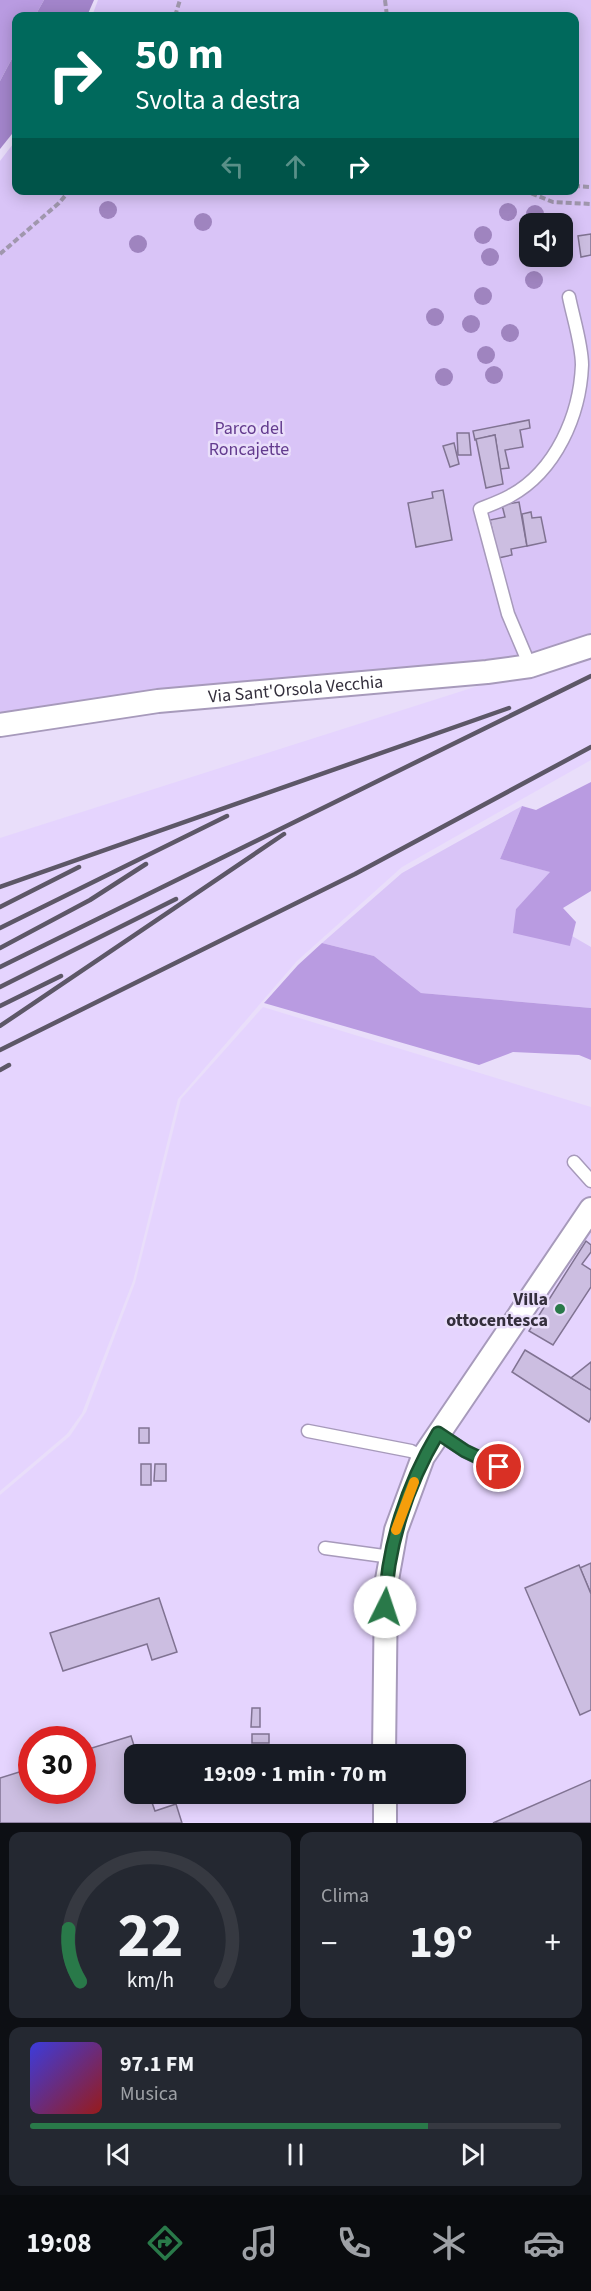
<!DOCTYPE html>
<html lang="it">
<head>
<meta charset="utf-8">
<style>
	body { margin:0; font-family:"Source Sans 3",sans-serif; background:#242831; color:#f1f3f6; height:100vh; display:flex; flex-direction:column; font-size:22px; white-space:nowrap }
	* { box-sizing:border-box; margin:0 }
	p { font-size:20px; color:#9ea1a6 }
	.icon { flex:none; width:33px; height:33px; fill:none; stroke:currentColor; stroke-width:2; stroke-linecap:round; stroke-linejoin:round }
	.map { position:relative; height:1823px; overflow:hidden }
	.details { display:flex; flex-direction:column; gap:9px; padding:9px; background:#0d0f14; flex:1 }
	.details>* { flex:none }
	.top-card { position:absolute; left:12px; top:12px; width:567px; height:183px; border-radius:12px; box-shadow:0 3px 15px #0003; background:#00695c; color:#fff; overflow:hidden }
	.controls { position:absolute; left:519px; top:213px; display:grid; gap:12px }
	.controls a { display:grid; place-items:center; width:54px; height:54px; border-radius:12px; background:#171b24; box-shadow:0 3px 15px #0003; font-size:30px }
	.speed { position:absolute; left:18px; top:1726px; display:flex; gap:12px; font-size:30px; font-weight:700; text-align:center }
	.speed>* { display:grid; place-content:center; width:78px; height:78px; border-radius:50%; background:#171b24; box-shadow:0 3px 15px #0003; line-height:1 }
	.speed .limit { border:9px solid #d22; background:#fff; color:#111 }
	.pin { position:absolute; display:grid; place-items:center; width:51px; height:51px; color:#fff; margin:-26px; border:3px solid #fff; border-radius:50%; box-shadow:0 2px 6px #0007 }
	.me { position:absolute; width:66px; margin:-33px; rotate:4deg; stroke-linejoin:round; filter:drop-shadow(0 0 4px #0008) }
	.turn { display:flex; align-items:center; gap:21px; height:126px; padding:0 24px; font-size:27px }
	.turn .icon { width:78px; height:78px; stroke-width:2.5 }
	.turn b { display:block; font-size:42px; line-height:51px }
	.lanes { display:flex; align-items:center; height:57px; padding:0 24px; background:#0003; justify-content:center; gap:30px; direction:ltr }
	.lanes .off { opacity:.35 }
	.big { font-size:45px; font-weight:700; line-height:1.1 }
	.details .card { flex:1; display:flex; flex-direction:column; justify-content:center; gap:9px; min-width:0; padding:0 21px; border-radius:12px; background:#242831 }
	.details .dial { align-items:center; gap:0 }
	.dial svg { height:156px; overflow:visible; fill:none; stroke:#363941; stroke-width:7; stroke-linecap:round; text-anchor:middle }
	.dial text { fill:#f1f3f6; stroke:none }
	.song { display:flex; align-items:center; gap:18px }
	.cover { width:72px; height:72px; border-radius:9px; background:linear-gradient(135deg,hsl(240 70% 55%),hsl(0 70% 35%)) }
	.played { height:6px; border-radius:3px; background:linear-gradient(90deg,#297949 75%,#363941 75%) }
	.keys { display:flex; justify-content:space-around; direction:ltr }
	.heat { display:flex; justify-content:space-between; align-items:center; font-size:33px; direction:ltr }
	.details .tiles { flex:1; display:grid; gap:9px; grid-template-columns:1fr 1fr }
	.card:last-child { grid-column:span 2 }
	.trip { position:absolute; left:124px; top:1744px; width:342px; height:60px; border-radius:12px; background:#171b24; box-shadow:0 3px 15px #0003; font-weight:700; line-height:60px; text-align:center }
	.menu { display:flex; height:96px; justify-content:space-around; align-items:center; background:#090b0e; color:#9ea1a6 }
	.menu .icon { width:42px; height:42px }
	.menu .selected { color:#297949 }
	.menu b { font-size:27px; color:#f1f3f6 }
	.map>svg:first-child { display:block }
</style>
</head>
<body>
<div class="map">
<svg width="591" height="1823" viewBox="0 0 591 1823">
	<rect width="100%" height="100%" fill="#e9defa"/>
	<!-- built -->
	<g fill="#e5d4fe" fill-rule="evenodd">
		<polygon points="591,650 591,760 402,867 297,961 178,1099 133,1281 82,1413 67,1434 0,1491 0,838"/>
		<path d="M263 1007 591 1107V1823H0V1495L70 1436 86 1412 135 1283 181 1099ZM32 1740H82V1791H32ZM135 1755H456V1794H135Z"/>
	</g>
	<!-- green -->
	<g fill="#d9c4f7" fill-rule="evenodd">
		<path d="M98 0H591V637L489 663 0 717V161L16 140V190H574V16H92ZM530 224H562V256H530Z"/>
		<polygon points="522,806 500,859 551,872 516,909 570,946 572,936 591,947 591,1008 421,993 374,956 322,943 402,873"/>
	</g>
	<!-- forest -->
	<g fill="#b99be1">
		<polygon points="0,0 44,0 35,16 16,16 16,51 0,81"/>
		<polygon points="591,782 591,891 563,908 576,922 570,946 513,933 516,909 550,872 500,859 522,806 536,810"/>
		<polygon points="322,943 374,956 421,993 591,1008 591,1060 579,1055 513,1052 479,1065 264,1003 298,965"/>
	</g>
	<!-- water -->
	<g fill="#a385cb">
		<polygon points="44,0 94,0 87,16 35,16"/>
		<polygon points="16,51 16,129 0,149 0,81"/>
	</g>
	<!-- building -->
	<g fill="#ccbee1" stroke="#807392" stroke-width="1.5">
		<polygon points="591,234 591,255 581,257 578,236"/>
		<polygon points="529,420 530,428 520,430 523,447 505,450 509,468 500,469 495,435 475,440 473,431"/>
		<polygon points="457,433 469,433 471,455 458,455"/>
		<polygon points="495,435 503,484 486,488 476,439"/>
		<polygon points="454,443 459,464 450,467 443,446"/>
		<polygon points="443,490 452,540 416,547 408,503 433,498 432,492"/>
		<polygon points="519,502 527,546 511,549 512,555 498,558 490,520 505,517 502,505"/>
		<polygon points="531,512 532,518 541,517 546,542 527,546 522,514"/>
		<polygon points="586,1241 591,1245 591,1252 582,1264 591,1270 591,1287 553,1345 529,1331"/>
		<polygon points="525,1350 591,1390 591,1417 589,1422 512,1372"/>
		<polygon points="591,1362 591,1390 571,1378"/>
		<rect x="139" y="1428" width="10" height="15"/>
		<rect x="141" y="1464" width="10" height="21"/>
		<polygon points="155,1464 166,1464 166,1481 154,1481"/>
		<polygon points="591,1563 591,1594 580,1568"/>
		<polygon points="579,1565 591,1594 591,1710 580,1715 525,1588"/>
		<polygon points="159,1598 177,1652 152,1660 147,1644 63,1671 50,1633"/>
		<polygon points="252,1708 260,1708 260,1727 251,1727"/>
		<rect x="252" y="1734" width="17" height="9"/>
		<polygon points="131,1736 137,1755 135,1755 135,1794 149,1794 155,1811 176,1804 182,1823 0,1823 0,1778 32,1768 32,1791 82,1791 82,1751"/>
		<polygon points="591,1780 591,1823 493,1823"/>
	</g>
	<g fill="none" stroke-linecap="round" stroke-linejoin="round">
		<defs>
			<g id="service">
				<path d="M530 666 508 614 480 509C490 505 501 501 510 496 556 471 580 415 582 365 582 345 573 317 569 297"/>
				<polyline points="574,1162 591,1181"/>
				<polyline points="308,1431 411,1451 423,1457"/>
				<polyline points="438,1433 465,1451 499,1468"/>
				<polyline points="325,1548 391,1557"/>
			</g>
			<g id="minor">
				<path id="s1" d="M0 725 158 701 487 672 530 666 591 646"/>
				<polyline points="384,1755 386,1585 396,1530 423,1457 591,1209"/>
				<polyline points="385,1794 385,1823"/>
			</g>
		</defs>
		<!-- service casing -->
		<use href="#service" stroke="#a79abb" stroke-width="15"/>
		<!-- minor casing -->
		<use href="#minor" stroke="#a79abb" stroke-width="26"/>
		<!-- path -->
		<g stroke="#a097ad" stroke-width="4" stroke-dasharray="6 3" stroke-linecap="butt">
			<polyline points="385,0 387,16"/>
			<polyline points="175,16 180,0"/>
			<polyline points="574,186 591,187"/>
			<polyline points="523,190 553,202 591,204"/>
			<polyline points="0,254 59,203 70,190"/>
		</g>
		<!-- service -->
		<use href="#service" stroke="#fff" stroke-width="12"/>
		<!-- minor -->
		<use href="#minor" stroke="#fff" stroke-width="22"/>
		<!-- rail -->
		<g stroke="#5d5767" stroke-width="4.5">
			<polyline points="0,887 509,708"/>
			<polyline points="0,907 79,867"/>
			<polyline points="0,928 227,816"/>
			<polyline points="0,948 90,900 146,864"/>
			<polyline points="0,967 591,676"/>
			<polyline points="0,987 176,899"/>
			<polyline points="0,1006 61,976"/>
			<polyline points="0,1026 284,834"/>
			<polyline points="0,1050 355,874 591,747"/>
			<polyline points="0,1070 9,1065"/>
		</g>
	</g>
	<!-- trees -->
	<g fill="#9f84bf">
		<circle cx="108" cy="210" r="9"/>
		<circle cx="508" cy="212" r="9"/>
		<circle cx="535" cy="214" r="9"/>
		<circle cx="203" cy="222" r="9"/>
		<circle cx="483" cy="235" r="9"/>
		<circle cx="138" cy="244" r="9"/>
		<circle cx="490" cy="257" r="9"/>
		<circle cx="534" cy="280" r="9"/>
		<circle cx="483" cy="296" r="9"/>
		<circle cx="435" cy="317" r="9"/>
		<circle cx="471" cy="324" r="9"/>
		<circle cx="510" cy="333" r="9"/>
		<circle cx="486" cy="355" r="9"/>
		<circle cx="494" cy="375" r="9"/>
		<circle cx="444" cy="377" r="9"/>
	</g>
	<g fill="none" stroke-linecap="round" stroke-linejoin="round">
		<defs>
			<path id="route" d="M385 1607C387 1546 407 1485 438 1433L465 1451 499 1467"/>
		</defs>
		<!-- route casing -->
		<use href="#route" stroke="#1b4f2f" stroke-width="15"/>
		<!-- route -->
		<use href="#route" stroke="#297949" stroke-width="10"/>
		<!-- slow -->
		<polyline stroke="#f59e0b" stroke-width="10" points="396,1530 414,1482"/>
	</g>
	<!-- markers -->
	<circle fill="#297949" stroke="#e9defa" stroke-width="2" cx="560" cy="1309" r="6"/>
	<g text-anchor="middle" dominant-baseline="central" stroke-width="5" stroke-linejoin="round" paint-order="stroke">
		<!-- park labels -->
		<g font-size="18" fill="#633b8e" stroke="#e9defa">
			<text x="249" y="428">Parco del<tspan x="249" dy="21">Roncajette</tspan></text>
		</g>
		<!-- street labels -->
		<g font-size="18" fill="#342f3c" stroke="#e9defa">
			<text stroke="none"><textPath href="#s1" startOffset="298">Via Sant'Orsola Vecchia</textPath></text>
		</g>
		<!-- poi labels -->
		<g font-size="18" font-weight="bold" fill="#342f3c" stroke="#e9defa" text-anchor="end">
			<text x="548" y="1299">Villa<tspan x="548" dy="21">ottocentesca</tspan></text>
		</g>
	</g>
</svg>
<div class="controls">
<a><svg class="icon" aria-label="sound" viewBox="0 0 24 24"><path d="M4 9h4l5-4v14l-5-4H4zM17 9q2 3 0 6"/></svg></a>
</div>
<div class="speed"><div class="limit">30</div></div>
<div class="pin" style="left:499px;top:1467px;background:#d93025"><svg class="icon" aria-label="arrive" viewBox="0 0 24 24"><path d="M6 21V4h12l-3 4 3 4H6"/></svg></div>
<svg class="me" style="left:385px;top:1607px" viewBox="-20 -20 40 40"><circle r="19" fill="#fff"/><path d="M0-13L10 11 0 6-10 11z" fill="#297949"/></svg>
<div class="trip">19:09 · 1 min · 70 m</div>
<div class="top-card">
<div class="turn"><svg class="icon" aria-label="right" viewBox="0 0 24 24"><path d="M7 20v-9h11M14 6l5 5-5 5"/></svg><div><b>50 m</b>Svolta a destra</div></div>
<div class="lanes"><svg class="icon off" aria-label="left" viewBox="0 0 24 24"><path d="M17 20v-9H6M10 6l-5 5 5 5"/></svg><svg class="icon off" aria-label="ahead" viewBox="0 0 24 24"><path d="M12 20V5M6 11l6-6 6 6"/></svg><svg class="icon" aria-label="right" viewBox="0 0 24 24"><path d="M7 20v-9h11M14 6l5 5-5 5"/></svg></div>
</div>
</div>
<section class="details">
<div class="tiles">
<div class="card dial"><svg viewBox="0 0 100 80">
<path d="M14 69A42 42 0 1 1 86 69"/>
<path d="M14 69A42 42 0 0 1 8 42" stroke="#297949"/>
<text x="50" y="56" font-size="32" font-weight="700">22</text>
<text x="50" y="72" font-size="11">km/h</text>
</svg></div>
<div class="card"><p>Clima</p>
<div class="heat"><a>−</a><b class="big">19°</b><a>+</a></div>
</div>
<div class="card">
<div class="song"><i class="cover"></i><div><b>97.1 FM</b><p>Musica</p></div></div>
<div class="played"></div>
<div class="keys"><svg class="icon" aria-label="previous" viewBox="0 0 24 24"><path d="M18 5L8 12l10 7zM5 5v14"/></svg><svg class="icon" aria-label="pause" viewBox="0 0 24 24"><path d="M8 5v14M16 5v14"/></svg><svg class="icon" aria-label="next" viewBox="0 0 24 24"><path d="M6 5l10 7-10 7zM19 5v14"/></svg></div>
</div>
</div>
</section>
<nav class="menu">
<b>19:08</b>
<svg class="icon selected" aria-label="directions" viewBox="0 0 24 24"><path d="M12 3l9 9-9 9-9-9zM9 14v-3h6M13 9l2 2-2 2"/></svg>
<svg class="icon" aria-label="music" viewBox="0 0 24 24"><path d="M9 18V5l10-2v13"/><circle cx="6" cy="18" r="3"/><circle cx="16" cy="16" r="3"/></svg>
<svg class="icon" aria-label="phone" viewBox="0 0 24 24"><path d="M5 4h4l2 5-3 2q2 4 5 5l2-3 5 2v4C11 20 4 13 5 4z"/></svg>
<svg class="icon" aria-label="climate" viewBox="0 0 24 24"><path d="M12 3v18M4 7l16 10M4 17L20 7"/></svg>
<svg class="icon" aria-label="car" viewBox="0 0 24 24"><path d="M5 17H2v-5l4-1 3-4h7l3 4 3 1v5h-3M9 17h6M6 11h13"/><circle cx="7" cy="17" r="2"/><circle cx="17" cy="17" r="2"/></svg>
</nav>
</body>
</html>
